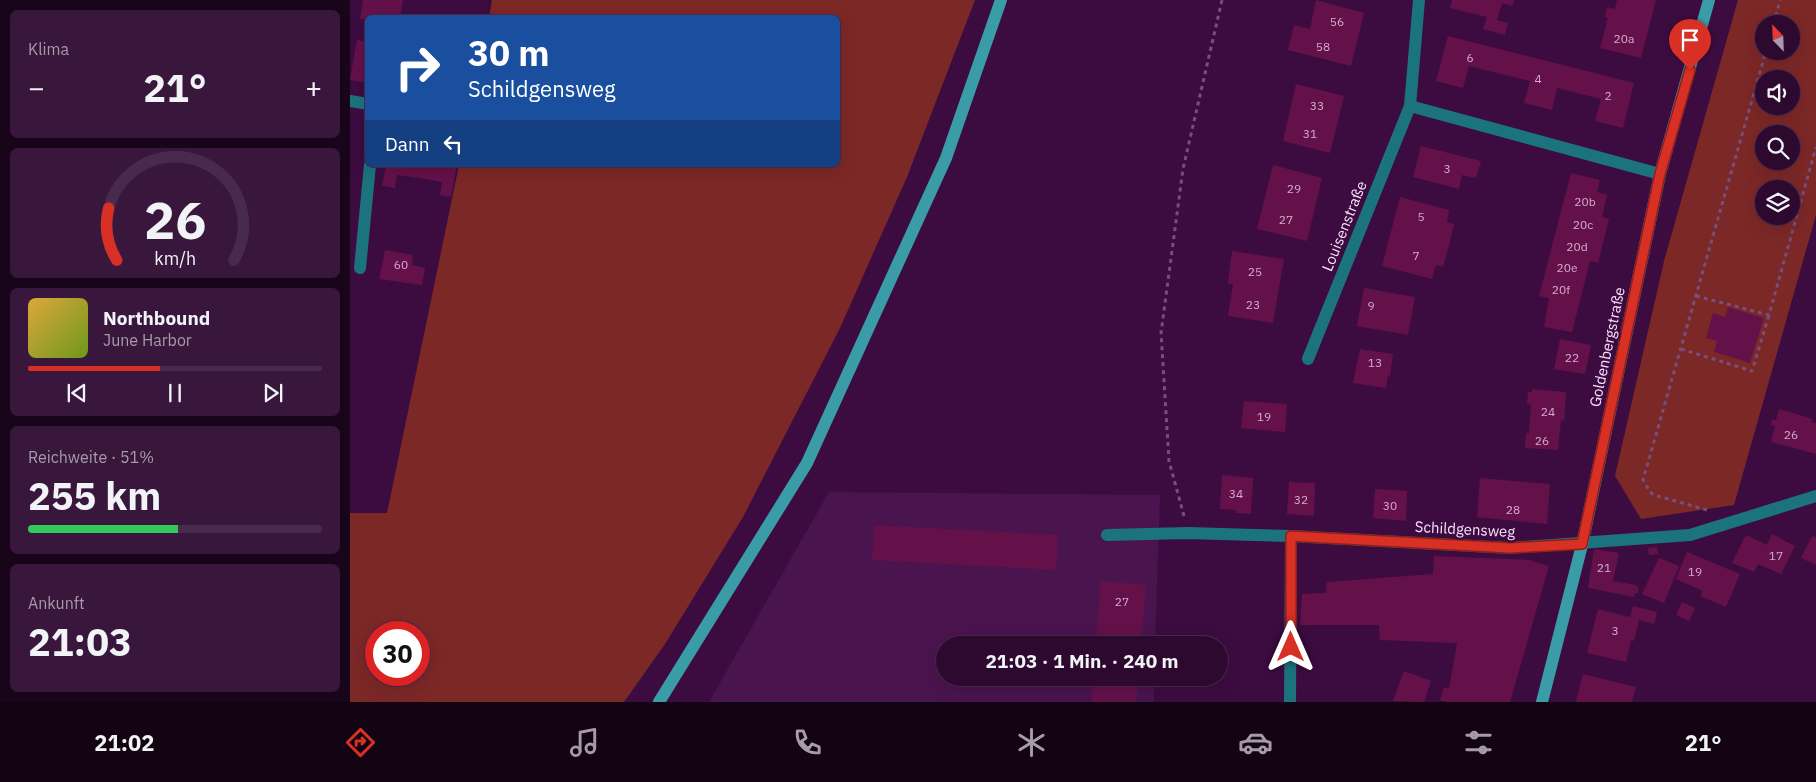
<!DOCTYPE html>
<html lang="de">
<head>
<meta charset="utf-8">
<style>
	body { margin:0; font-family:"IBM Plex Sans",sans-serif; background:#39173c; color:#f1f3f6; height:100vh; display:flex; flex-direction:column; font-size:19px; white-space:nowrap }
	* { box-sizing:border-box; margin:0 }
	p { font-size:16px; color:#a79aab }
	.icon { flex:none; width:28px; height:28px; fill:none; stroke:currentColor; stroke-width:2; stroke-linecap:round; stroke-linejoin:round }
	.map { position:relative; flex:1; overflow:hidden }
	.details { display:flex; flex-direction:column; gap:10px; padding:10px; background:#19051a; width:350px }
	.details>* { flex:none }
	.banner { position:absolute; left:15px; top:15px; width:475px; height:152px; border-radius:8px; box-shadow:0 5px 20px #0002,0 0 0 1px #482a4c; background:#1a4fa0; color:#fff; overflow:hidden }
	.needle { width:32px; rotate:337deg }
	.fabs { position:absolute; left:1405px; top:15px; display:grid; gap:10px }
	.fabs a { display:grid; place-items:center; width:45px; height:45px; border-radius:50%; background:#2d0930; box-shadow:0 5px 20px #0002,0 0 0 1px #482a4c; font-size:25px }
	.speed { position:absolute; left:15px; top:621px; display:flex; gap:10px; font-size:25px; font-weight:700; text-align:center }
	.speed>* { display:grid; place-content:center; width:65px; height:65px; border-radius:50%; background:#2d0930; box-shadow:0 5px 20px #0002,0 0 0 1px #482a4c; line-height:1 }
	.speed .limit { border:8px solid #d22; background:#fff; color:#111 }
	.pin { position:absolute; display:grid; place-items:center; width:42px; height:42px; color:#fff; margin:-51px -21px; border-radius:50% 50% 50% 0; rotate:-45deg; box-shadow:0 0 5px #0007 }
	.pin .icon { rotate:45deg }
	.me { position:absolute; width:55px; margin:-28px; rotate:0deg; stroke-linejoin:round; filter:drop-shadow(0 0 4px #0008) }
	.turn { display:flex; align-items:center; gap:18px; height:105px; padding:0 20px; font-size:22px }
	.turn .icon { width:65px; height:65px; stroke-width:2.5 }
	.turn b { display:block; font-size:35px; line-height:42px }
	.then { display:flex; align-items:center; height:48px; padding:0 20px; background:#0003; gap:10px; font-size:19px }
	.big { font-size:38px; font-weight:700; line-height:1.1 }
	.details .card { flex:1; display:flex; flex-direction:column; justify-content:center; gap:8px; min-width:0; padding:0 18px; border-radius:8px; background:#39173c }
	.details .dial { align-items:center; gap:0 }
	.dial svg { height:130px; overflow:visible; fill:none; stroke:#482a4c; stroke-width:7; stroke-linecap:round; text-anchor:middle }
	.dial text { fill:#f1f3f6; stroke:none }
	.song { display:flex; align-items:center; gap:15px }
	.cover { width:60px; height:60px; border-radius:8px; background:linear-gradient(135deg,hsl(40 70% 55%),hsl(80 70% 35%)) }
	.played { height:5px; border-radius:2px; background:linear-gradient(90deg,#d93025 45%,#482a4c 45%) }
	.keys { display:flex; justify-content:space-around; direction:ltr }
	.heat { display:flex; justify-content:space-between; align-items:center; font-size:28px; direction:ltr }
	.charge { height:8px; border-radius:4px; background:linear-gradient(90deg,#34c759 51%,#482a4c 0) }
	.trip { position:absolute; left:586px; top:636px; width:292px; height:50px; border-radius:25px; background:#2d0930; box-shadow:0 5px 20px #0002,0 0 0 1px #482a4c; font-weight:700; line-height:50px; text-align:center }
	.menu { display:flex; height:80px; justify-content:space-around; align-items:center; background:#120413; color:#a79aab }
	.menu .icon { width:35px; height:35px }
	.menu .current { color:#d93025 }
	.menu b { font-size:22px; color:#f1f3f6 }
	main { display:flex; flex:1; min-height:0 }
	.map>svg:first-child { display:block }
</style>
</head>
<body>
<main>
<section class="details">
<div class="card"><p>Klima</p>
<div class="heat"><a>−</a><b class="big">21°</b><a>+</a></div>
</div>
<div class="card dial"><svg viewBox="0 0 100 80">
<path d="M14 69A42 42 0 1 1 86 69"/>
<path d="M14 69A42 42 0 0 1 9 37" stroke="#d93025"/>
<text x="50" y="56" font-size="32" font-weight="700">26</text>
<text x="50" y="72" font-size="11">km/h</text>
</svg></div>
<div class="card">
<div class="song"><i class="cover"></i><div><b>Northbound</b><p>June Harbor</p></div></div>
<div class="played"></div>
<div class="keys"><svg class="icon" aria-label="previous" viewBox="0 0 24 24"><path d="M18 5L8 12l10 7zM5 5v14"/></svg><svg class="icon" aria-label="pause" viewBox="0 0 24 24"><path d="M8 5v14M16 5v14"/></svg><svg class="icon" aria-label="next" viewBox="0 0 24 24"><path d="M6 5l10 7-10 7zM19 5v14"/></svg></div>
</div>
<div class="card"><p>Reichweite · 51%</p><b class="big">255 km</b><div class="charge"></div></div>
<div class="card"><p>Ankunft</p><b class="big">21:03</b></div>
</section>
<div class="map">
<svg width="1466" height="702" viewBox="0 0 1466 702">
	<rect width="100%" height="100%" fill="#3c0c40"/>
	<!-- built -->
	<polygon fill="#4a144e" points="479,492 810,495 805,645 595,645 595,678 804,678 804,702 359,702"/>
	<!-- green -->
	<g fill="#7c2827" fill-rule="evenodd">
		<path d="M142 0H625L557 177 490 328 393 517 315 644 274 702H0V513H37L109 165H488V18L139 17ZM26 632H69V675H26Z"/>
		<path d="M1388 0H1466V215L1384 505 1291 519 1265 476 1314 261ZM1414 24H1441V51H1414ZM1414 79H1441V106H1414ZM1414 134H1441V161H1414ZM1414 189H1441V216H1414Z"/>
	</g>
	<!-- building -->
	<g fill="#64114a">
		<polygon points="13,0 53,0 50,18 10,19"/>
		<polygon points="966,0 1014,13 1001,66 938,50 944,25 960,29"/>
		<polygon points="1102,0 1164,0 1162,6 1152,3 1147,20 1158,23 1155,35 1133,29 1137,17 1100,8"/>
		<polygon points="1267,0 1306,0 1291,58 1250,48 1258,18 1255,17 1257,7 1265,9"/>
		<polygon points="1098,36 1284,83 1273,128 1245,121 1251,99 1207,88 1202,110 1174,103 1180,81 1143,72 1119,66 1113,88 1086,81"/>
		<polygon points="7,40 18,42 18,83 0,80"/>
		<polygon points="946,84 994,96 980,153 933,141"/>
		<polygon points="1071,146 1131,161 1126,178 1112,175 1109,189 1063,177"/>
		<polygon points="36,165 107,165 101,197 90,195 92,182 69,178 47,175 45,188 32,186"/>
		<polygon points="923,165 972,178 957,241 907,229"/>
		<polygon points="1221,173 1250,180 1247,192 1257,195 1252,217 1259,219 1248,263 1240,261 1222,332 1194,327 1199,298 1189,296"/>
		<polygon points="1050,197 1099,210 1097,222 1104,224 1099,245 1093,267 1086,265 1082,279 1032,266"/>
		<polygon points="35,250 63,255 62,265 75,268 72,285 29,279"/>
		<polygon points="882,251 934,259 923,323 878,316 883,284 878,283"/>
		<polygon points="1014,288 1065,297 1058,335 1007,326"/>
		<polygon points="1378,307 1414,318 1400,363 1364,352 1367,341 1356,338 1363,313 1375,317"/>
		<polygon points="1210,339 1241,345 1235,374 1204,369"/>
		<polygon points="1010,349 1043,354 1040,376 1038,375 1036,388 1003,383"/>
		<polygon points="1182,389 1216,392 1214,421 1211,420 1208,450 1175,448 1176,433 1179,433 1181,405 1177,404 1178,392 1182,392"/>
		<polygon points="894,401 937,404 935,432 891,428"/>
		<polygon points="1429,409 1463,419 1462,422 1466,423 1466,454 1421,442 1425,426 1421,425 1422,419 1426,420"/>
		<polygon points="872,475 903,478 901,514 886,513 886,510 870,509"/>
		<polygon points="1130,478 1200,484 1197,524 1127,517"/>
		<polygon points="939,482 965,483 964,516 937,514"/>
		<polygon points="1025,489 1057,491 1056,521 1023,518"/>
		<polygon points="524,525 708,535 706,570 522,560"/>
		<polygon points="1422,534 1445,546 1431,574 1408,564 1404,572 1382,563 1396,535 1417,545"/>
		<polygon points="1462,536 1466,537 1466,565 1451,558"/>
		<polygon points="1307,547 1308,554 1299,555 1298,548"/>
		<polygon points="1244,549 1269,553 1263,581 1286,585 1289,588 1288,593 1285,593 1284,597 1238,588"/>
		<polygon points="1337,552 1390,574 1376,607 1350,596 1353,591 1326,579"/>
		<polygon points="1084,556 1179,560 1199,566 1160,702 1097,702 1090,700 1094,687 1099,689 1107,643 1030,640 1029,625 950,625 952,594 976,593 977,582 1083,574"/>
		<polygon points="1309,558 1329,566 1314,603 1292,594"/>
		<polygon points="751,581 796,585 791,645 746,645"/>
		<polygon points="1332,602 1345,608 1339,621 1326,615"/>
		<polygon points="1283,606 1307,612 1304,624 1289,620 1284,641 1281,640 1276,662 1237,653 1248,609 1280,617"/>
		<polygon points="1054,671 1081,681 1074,702 1043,701"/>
		<polygon points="1233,674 1286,687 1282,702 1226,702"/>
		<polygon points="743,678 788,678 786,702 741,702"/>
	</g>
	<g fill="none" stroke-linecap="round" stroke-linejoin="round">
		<!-- path -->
		<g stroke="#784e7c" stroke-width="3" stroke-dasharray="4 4" stroke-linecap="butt">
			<polyline points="1424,24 1430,0"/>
			<polyline points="1346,296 1419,315 1466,147"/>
			<polyline points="1331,349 1402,371 1419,315"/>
			<polyline points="1357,510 1304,495 1300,492 1293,480 1416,51"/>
			<polyline points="834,516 819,461 811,333 833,169 872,0"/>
		</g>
		<!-- lane -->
		<polyline stroke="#1b747d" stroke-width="12" points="10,268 20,165"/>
		<!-- street -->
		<g stroke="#1b747d" stroke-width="12">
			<polyline points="0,101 18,104"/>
			<polyline points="1060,106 1310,174"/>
			<polyline points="958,359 1060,106 1069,0"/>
			<polyline points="757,535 838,533 941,536 1160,548 1340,535 1466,496"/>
			<polyline points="940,702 941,536"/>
		</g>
		<!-- secondary -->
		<g stroke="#3a9ca6" stroke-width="12">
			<polyline points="309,702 457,463 596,158 651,0"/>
			<polyline points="1192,702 1232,545 1310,174 1359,0"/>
		</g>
	</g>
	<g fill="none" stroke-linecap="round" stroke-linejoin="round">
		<defs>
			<polyline id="route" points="941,647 941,536 1160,548 1232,544 1310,174 1340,70"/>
		</defs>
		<!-- route casing -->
		<use href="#route" stroke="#8d1f18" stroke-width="12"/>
		<!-- route -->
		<use href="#route" stroke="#d93025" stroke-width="9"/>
	</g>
	<g text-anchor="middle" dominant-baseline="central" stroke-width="5" stroke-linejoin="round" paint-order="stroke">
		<!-- number labels -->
		<g font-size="12" fill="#d6acd1">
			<text x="987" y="21">56</text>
			<text x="1274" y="38">20a</text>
			<text x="973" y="46">58</text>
			<text x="1120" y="57">6</text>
			<text x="1188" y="78">4</text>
			<text x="1258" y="95">2</text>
			<text x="967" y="105">33</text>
			<text x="960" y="133">31</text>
			<text x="1097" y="168">3</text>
			<text x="944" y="188">29</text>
			<text x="1235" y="201">20b</text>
			<text x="1071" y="216">5</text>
			<text x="936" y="219">27</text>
			<text x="1233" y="224">20c</text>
			<text x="1227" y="246">20d</text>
			<text x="1066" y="255">7</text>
			<text x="51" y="264">60</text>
			<text x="1217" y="267">20e</text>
			<text x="905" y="271">25</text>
			<text x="1211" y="289">20f</text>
			<text x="903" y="304">23</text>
			<text x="1021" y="305">9</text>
			<text x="1222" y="357">22</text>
			<text x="1025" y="362">13</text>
			<text x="1198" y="411">24</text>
			<text x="914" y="416">19</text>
			<text x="1441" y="434">26</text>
			<text x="1192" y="440">26</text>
			<text x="886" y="493">34</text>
			<text x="951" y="499">32</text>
			<text x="1040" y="505">30</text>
			<text x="1163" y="509">28</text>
			<text x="1426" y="555">17</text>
			<text x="1254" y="567">21</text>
			<text x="1345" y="571">19</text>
			<text x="772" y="601">27</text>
			<text x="1265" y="630">3</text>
		</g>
		<!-- street labels -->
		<g font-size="15" fill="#fcdffe" stroke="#3c0c40">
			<text transform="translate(994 226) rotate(-68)">Louisenstraße</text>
			<text transform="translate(1257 347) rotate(-78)">Goldenbergstraße</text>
			<text transform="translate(1115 529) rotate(3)">Schildgensweg</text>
		</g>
	</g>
</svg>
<div class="fabs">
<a><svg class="needle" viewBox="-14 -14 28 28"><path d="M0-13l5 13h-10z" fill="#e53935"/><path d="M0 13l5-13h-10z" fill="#a79aab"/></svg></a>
<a><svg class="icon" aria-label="sound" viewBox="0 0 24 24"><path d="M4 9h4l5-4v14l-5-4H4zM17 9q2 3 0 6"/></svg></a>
<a><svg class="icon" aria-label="search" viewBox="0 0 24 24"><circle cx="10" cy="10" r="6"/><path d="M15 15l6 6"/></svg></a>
<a><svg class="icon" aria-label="layers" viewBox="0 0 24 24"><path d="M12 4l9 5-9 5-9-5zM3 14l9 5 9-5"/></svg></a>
</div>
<div class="speed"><div class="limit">30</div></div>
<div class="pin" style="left:1340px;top:70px;background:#d93025"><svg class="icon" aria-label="arrive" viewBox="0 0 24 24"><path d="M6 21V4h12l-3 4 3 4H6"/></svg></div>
<svg class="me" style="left:941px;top:647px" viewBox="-20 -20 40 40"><path d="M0-17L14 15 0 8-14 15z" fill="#d93025" stroke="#fff" stroke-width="4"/></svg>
<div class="trip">21:03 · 1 Min. · 240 m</div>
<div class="banner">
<div class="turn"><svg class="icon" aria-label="right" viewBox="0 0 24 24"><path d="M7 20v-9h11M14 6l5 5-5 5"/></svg><div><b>30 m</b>Schildgensweg</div></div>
<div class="then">Dann<svg class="icon" aria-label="left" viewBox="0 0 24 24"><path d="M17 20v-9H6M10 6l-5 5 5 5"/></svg></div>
</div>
</div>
</main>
<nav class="menu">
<b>21:02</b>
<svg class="icon current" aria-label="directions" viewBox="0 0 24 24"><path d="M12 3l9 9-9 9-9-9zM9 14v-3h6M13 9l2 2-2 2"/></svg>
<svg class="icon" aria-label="music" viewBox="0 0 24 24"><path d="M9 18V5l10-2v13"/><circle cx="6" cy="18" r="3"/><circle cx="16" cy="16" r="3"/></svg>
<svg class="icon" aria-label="phone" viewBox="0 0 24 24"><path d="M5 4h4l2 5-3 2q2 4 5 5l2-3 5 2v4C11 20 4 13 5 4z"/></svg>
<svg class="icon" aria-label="climate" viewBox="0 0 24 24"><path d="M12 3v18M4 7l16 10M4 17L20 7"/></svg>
<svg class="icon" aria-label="car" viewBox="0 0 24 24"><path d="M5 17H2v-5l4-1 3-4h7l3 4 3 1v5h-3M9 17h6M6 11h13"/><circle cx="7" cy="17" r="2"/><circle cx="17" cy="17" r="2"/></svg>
<svg class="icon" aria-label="filters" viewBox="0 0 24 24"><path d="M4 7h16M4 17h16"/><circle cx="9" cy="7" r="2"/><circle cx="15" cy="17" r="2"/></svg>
<b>21°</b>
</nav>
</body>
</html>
